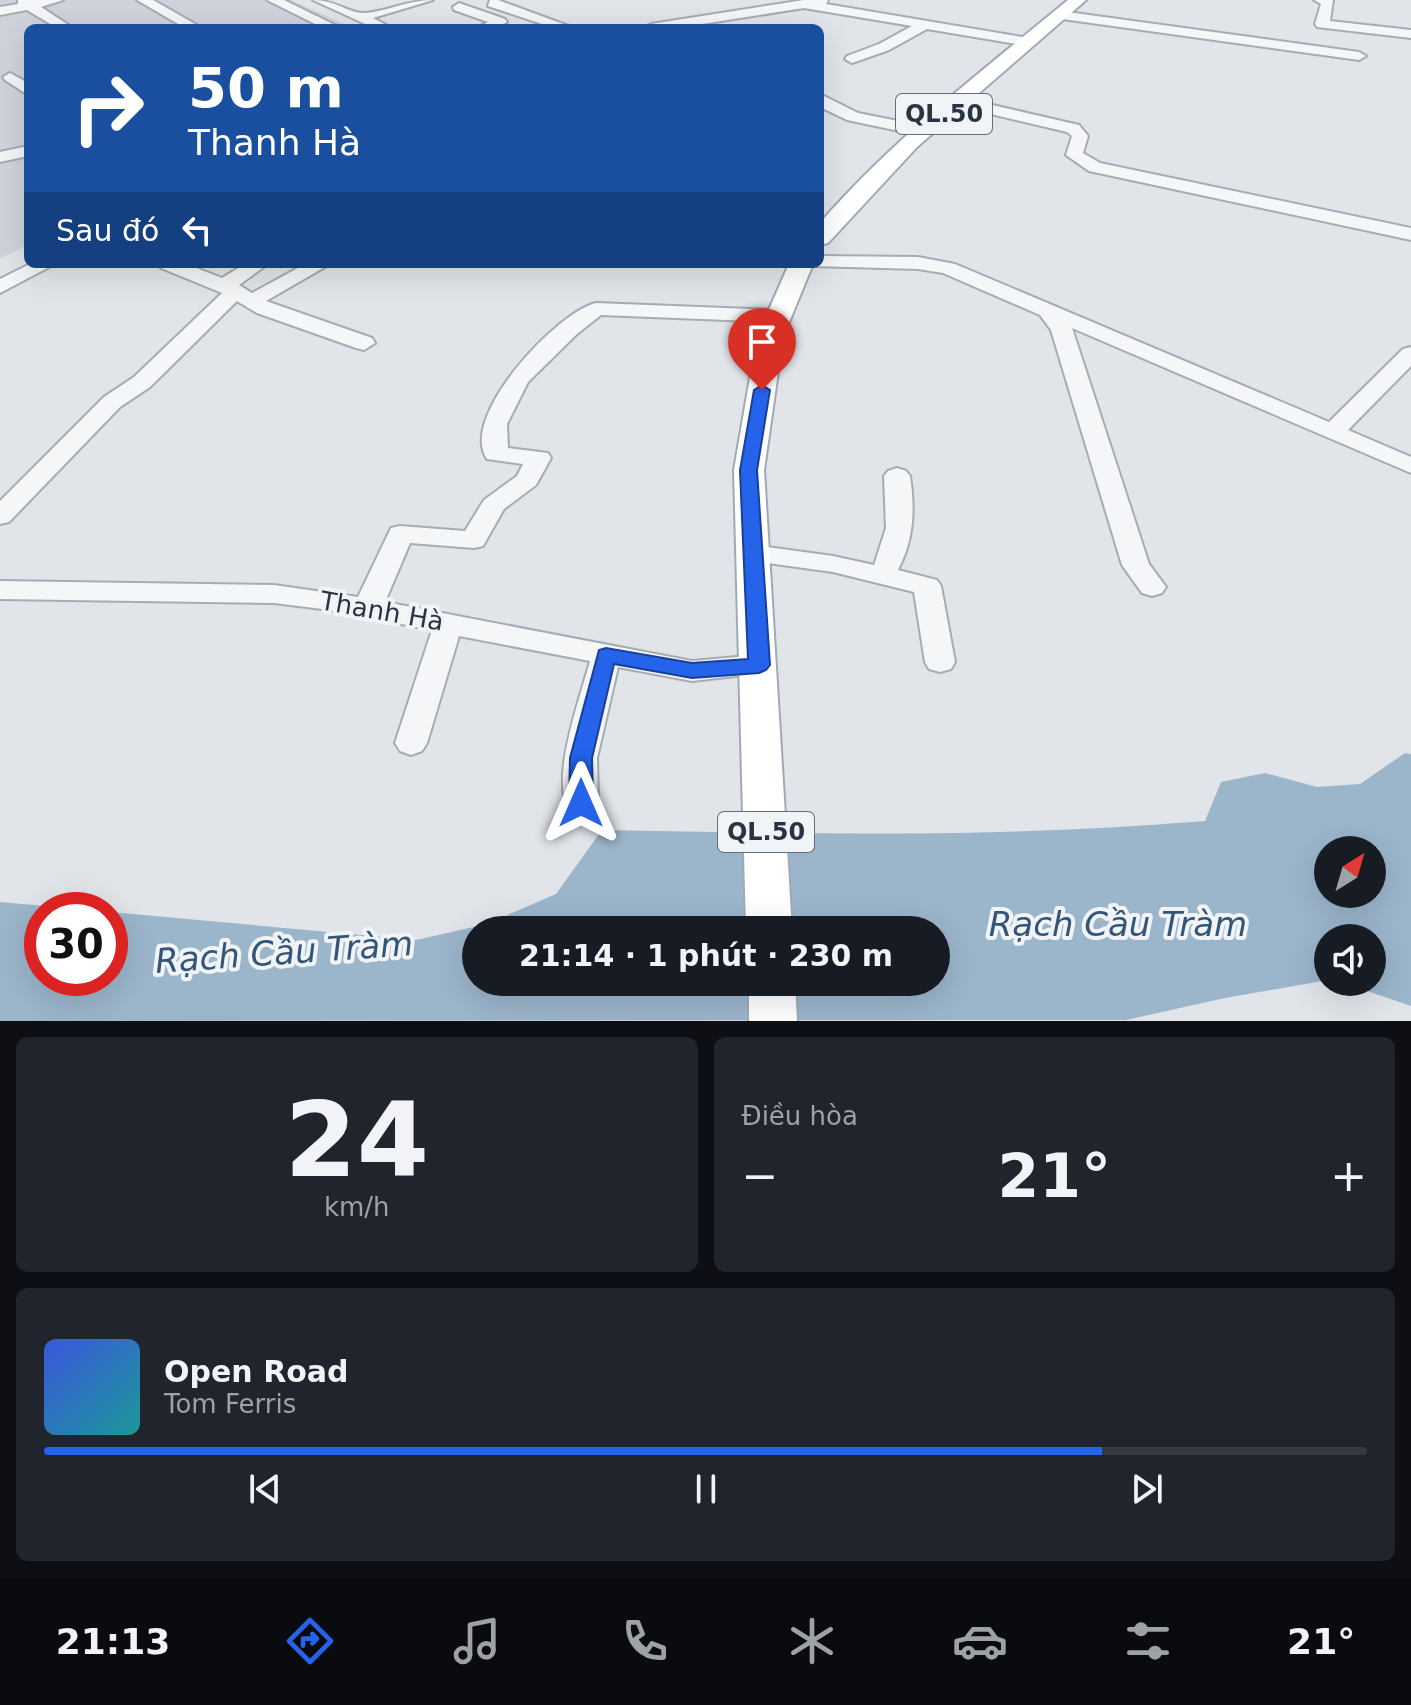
<!DOCTYPE html>
<html lang="vi">
<head>
<meta charset="utf-8">
<style>
	body { margin:0; font-family:"DejaVu Sans",sans-serif; background:#20242c; color:#f1f3f6; height:100vh; display:flex; flex-direction:column; font-size:30px; white-space:nowrap }
	* { box-sizing:border-box; margin:0 }
	p { font-size:26px; color:#9ea1a6 }
	.icon { flex:none; width:44px; height:44px; fill:none; stroke:currentColor; stroke-width:2; stroke-linecap:round; stroke-linejoin:round }
	.map { position:relative; height:1021px; overflow:hidden }
	.sheet { display:flex; flex-direction:column; gap:16px; padding:16px; background:#0d0f14; flex:1 }
	.sheet>* { flex:none }
	.banner { position:absolute; left:24px; top:24px; width:800px; height:244px; border-radius:12px; box-shadow:0 8px 32px #0002; background:#1a4fa0; color:#fff; overflow:hidden }
	.needle { width:52px; rotate:37deg }
	.fabs { position:absolute; left:1314px; top:836px; display:grid; gap:16px }
	.fabs a { display:grid; place-items:center; width:72px; height:72px; border-radius:50%; background:#171b24; box-shadow:0 8px 32px #0002; font-size:40px }
	.speed { position:absolute; left:24px; top:892px; display:flex; gap:16px; font-size:40px; font-weight:700; text-align:center }
	.speed>* { display:grid; place-content:center; width:104px; height:104px; border-radius:50%; background:#171b24; box-shadow:0 8px 32px #0002; line-height:1 }
	.speed .limit { border:12px solid #d22; background:#fff; color:#111 }
	.pin { position:absolute; display:grid; place-items:center; width:68px; height:68px; color:#fff; margin:-82px -34px; border-radius:50% 50% 50% 0; rotate:-45deg; box-shadow:0 0 8px #0007 }
	.pin .icon { rotate:45deg }
	.me { position:absolute; width:88px; margin:-44px; rotate:0deg; stroke-linejoin:round; filter:drop-shadow(0 0 6px #0008) }
	.turn { display:flex; align-items:center; gap:28px; height:168px; padding:0 32px; font-size:36px }
	.turn .icon { width:104px; height:104px; stroke-width:2.5 }
	.turn b { display:block; font-size:56px; line-height:68px }
	.then { display:flex; align-items:center; height:76px; padding:0 32px; background:#0003; gap:16px; font-size:30px }
	.big { font-size:60px; font-weight:700; line-height:1.1 }
	.sheet .tile { flex:1; display:flex; flex-direction:column; justify-content:center; gap:12px; min-width:0; padding:0 28px; border-radius:12px; background:#20242c }
	.sheet .dial { align-items:center; gap:0 }
	.dial b { font-size:104px; line-height:1 }
	.song { display:flex; align-items:center; gap:24px }
	.cover { width:96px; height:96px; border-radius:12px; background:linear-gradient(135deg,hsl(230 70% 55%),hsl(180 70% 35%)) }
	.played { height:8px; border-radius:4px; background:linear-gradient(90deg,#2563eb 80%,#363941 80%) }
	.keys { display:flex; justify-content:space-around; direction:ltr }
	.heat { display:flex; justify-content:space-between; align-items:center; font-size:44px; direction:ltr }
	.sheet .tiles { flex:1; display:grid; gap:16px; grid-template-columns:1fr 1fr }
	.tile:last-child { grid-column:span 2 }
	.trip { position:absolute; left:462px; top:916px; width:488px; height:80px; border-radius:40px; background:#171b24; box-shadow:0 8px 32px #0002; font-weight:700; line-height:80px; text-align:center }
	.tab-bar { display:flex; height:128px; justify-content:space-around; align-items:center; background:#090b0e; color:#9ea1a6 }
	.tab-bar .icon { width:56px; height:56px }
	.tab-bar .selected { color:#2563eb }
	.tab-bar b { font-size:36px; color:#f1f3f6 }
	.map>svg:first-child { display:block }
</style>
</head>
<body>
<div class="map">
<svg width="1411" height="1021" viewBox="0 0 1411 1021">
	<rect width="100%" height="100%" fill="#e1e5ea"/>
	<!-- built -->
	<polygon fill="#cfd4dc" points="0,0 291,0 353,28 28,28 28,245 0,259"/>
	<!-- water -->
	<path fill="#9bb5cb" fill-rule="evenodd" d="M1405 753 1411 754V1006L1341 982H1372V938H1328V980L1225 998 1126 1020 0 1021V902L90 910H42V978H110V912L416 940 487 924 556 894 602 830C802 834 1004 838 1205 821L1221 782 1265 773 1317 787 1360 784ZM1328 850H1372V894H1328ZM476 930H936V982H476Z"/>
	<g fill="none" stroke-linecap="round" stroke-linejoin="round">
		<defs>
			<g id="minor">
				<polygon points="18,0 63,0 41,7 73,28 57,28 27,10 0,15 0,7 18,4"/>
				<polygon points="137,0 153,0 202,28 185,28"/>
				<polygon points="267,0 284,0 341,28 323,28"/>
				<path d="M313 0C335 0 349 13 363 13 382 13 408 0 433 0L373 18 392 28H374Z"/>
				<polygon points="490,0 498,0 574,28 554,28 488,6"/>
				<polygon points="804,0 828,0 826,4 1028,38 1035,42 1028,46 927,29 889,50 852,63 845,59 847,56 879,44 912,26 804,8 677,28 644,28 651,24"/>
				<polygon points="1314,0 1333,0 1330,21 1411,30 1411,38 1317,27 1315,24 1321,4"/>
				<polygon points="459,3 505,19 507,22 496,28 477,28 488,22 454,10 453,7"/>
				<polygon points="1060,11 1359,52 1366,56 1359,60 1055,18 1053,15"/>
				<polygon points="10,73 28,83 28,95 5,80 3,77"/>
				<polygon points="820,94 858,113 923,126 931,131 923,136 847,120 820,107"/>
				<polygon points="958,97 1079,125 1088,136 1083,153 1100,163 1411,228 1411,240 1089,171 1066,155 1072,136 1067,132 953,105 953,99"/>
				<polygon points="28,146 28,156 0,162 0,152"/>
				<polygon points="820,256 918,257 955,264 1329,422 1403,349 1411,347 1411,366 1348,430 1411,457 1411,473 1072,328 1149,564 1166,587 1162,593 1152,596 1142,593 1122,565 1051,330 1040,315 943,273 918,269 813,266 812,264 820,264"/>
				<polygon points="30,264 55,264 0,293 0,279"/>
				<polygon points="158,264 186,264 222,278 245,264 268,264 239,285 252,293 305,264 330,264 266,301 372,338 375,343 364,350 356,348 257,313 237,301 150,387 120,407 9,522 0,524 0,501 104,397 134,377 222,293 161,268"/>
				<path d="M596 303 779 310 789 316 779 322 601 315 577 334 528 382 507 424 508 448 548 453 551 458 536 485 504 509 483 546 474 548 410 543 385 602 692 661 759 655 770 658 774 665 770 672 692 681 618 667 597 758 598 803 593 812 581 816 569 812C550 777 580 699 590 661L459 636 427 743 422 751 411 755 400 751 395 743 432 630 330 610 274 603 0 599V581L274 585 358 597 391 528 400 526 465 531 484 500 517 476 523 464 487 459C458 417 557 312 596 303Z"/>
				<path d="M897 468 906 471 910 476C915 509 914 540 898 570L937 580 941 586 955 662 951 669 940 672 929 669 925 662 914 592 833 572 753 561 743 559 739 553 743 547 753 545 833 556 874 565 886 528 884 476 888 471Z"/>
			</g>
			<g id="major">
				<path d="M1068 0H1086L917 147 828 243 820 245V223C893 139 982 71 1068 0Z"/>
				<polygon points="789,264 813,264 783,337 764,470 792,930 746,930 734,470 757,337"/>
				<polygon points="749,982 795,982 797,1021 749,1021"/>
			</g>
		</defs>
		<!-- minor casing -->
		<use href="#minor" stroke="#a6acb4" stroke-width="4"/>
		<!-- major casing -->
		<use href="#major" stroke="#a0aab6" stroke-width="4"/>
		<!-- minor -->
		<use href="#minor" fill="#f4f6f8" fill-rule="evenodd"/>
		<!-- major -->
		<use href="#major" fill="#fff" fill-rule="evenodd"/>
	</g>
	<!-- route -->
	<polygon fill="#2563eb" stroke="#184099" stroke-width="2" points="762,385 770,390 757,470 770,665 766,670 759,673 692,678 614,664 592,758 593,803 589,810 581,812 572,810 569,803 570,758 599,650 606,648 692,663 748,659 740,470 754,390"/>
	<g text-anchor="middle" dominant-baseline="central" stroke-width="8" stroke-linejoin="round" paint-order="stroke">
		<!-- shield labels -->
		<g fill="#f1f4f7" stroke="#656e78" stroke-width="2">
			<rect x="896" y="94" width="96" height="40" rx="6"/>
			<rect x="718" y="812" width="96" height="40" rx="6"/>
		</g>
		<g font-size="24" font-weight="bold" fill="#293442">
			<text x="944" y="114">QL.50</text>
			<text x="766" y="832">QL.50</text>
		</g>
		<!-- street labels -->
		<g font-size="26" fill="#293442" stroke="#f1f4f7">
			<text transform="translate(382 611) rotate(10)">Thanh Hà</text>
		</g>
		<!-- near-water labels -->
		<g font-size="34" font-style="italic" fill="#325578" stroke="#f1f4f7">
			<text x="1118" y="924">Rạch Cầu Tràm</text>
			<text transform="translate(284 952) rotate(-4)">Rạch Cầu Tràm</text>
		</g>
	</g>
</svg>
<div class="fabs">
<a><svg class="needle" viewBox="-14 -14 28 28"><path d="M0-13l5 13h-10z" fill="#e53935"/><path d="M0 13l5-13h-10z" fill="#9ea1a6"/></svg></a>
<a><svg class="icon" aria-label="sound" viewBox="0 0 24 24"><path d="M4 9h4l5-4v14l-5-4H4zM17 9q2 3 0 6"/></svg></a>
</div>
<div class="speed"><div class="limit">30</div></div>
<div class="pin" style="left:762px;top:390px;background:#d93025"><svg class="icon" aria-label="arrive" viewBox="0 0 24 24"><path d="M6 21V4h12l-3 4 3 4H6"/></svg></div>
<svg class="me" style="left:581px;top:803px" viewBox="-20 -20 40 40"><path d="M0-17L14 15 0 8-14 15z" fill="#2563eb" stroke="#fff" stroke-width="4"/></svg>
<div class="trip">21:14 · 1 phút · 230 m</div>
<div class="banner">
<div class="turn"><svg class="icon" aria-label="right" viewBox="0 0 24 24"><path d="M7 20v-9h11M14 6l5 5-5 5"/></svg><div><b>50 m</b>Thanh Hà</div></div>
<div class="then">Sau đó<svg class="icon" aria-label="left" viewBox="0 0 24 24"><path d="M17 20v-9H6M10 6l-5 5 5 5"/></svg></div>
</div>
</div>
<section class="sheet">
<div class="tiles">
<div class="tile dial"><b>24</b><p>km/h</p></div>
<div class="tile"><p>Điều hòa</p>
<div class="heat"><a>−</a><b class="big">21°</b><a>+</a></div>
</div>
<div class="tile">
<div class="song"><i class="cover"></i><div><b>Open Road</b><p>Tom Ferris</p></div></div>
<div class="played"></div>
<div class="keys"><svg class="icon" aria-label="previous" viewBox="0 0 24 24"><path d="M18 5L8 12l10 7zM5 5v14"/></svg><svg class="icon" aria-label="pause" viewBox="0 0 24 24"><path d="M8 5v14M16 5v14"/></svg><svg class="icon" aria-label="next" viewBox="0 0 24 24"><path d="M6 5l10 7-10 7zM19 5v14"/></svg></div>
</div>
</div>
</section>
<nav class="tab-bar">
<b>21:13</b>
<svg class="icon selected" aria-label="directions" viewBox="0 0 24 24"><path d="M12 3l9 9-9 9-9-9zM9 14v-3h6M13 9l2 2-2 2"/></svg>
<svg class="icon" aria-label="music" viewBox="0 0 24 24"><path d="M9 18V5l10-2v13"/><circle cx="6" cy="18" r="3"/><circle cx="16" cy="16" r="3"/></svg>
<svg class="icon" aria-label="phone" viewBox="0 0 24 24"><path d="M5 4h4l2 5-3 2q2 4 5 5l2-3 5 2v4C11 20 4 13 5 4z"/></svg>
<svg class="icon" aria-label="climate" viewBox="0 0 24 24"><path d="M12 3v18M4 7l16 10M4 17L20 7"/></svg>
<svg class="icon" aria-label="car" viewBox="0 0 24 24"><path d="M5 17H2v-5l4-1 3-4h7l3 4 3 1v5h-3M9 17h6M6 11h13"/><circle cx="7" cy="17" r="2"/><circle cx="17" cy="17" r="2"/></svg>
<svg class="icon" aria-label="filters" viewBox="0 0 24 24"><path d="M4 7h16M4 17h16"/><circle cx="9" cy="7" r="2"/><circle cx="15" cy="17" r="2"/></svg>
<b>21°</b>
</nav>
</body>
</html>
